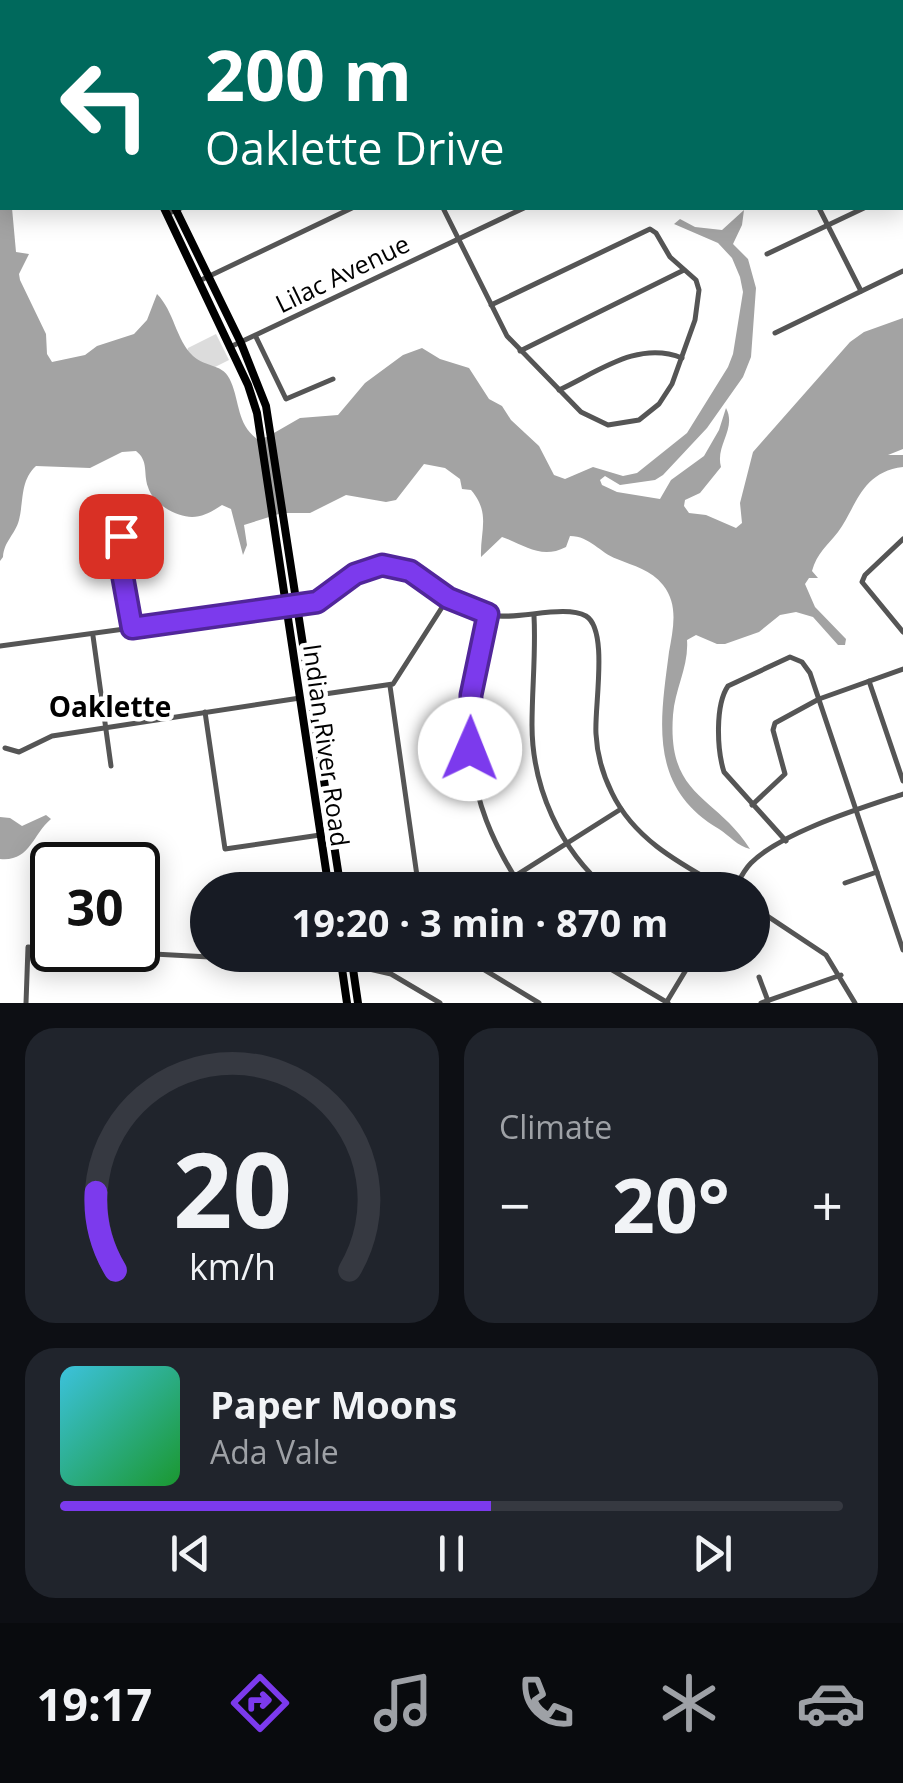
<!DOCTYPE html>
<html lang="en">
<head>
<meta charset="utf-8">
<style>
	body { margin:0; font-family:"Open Sans",sans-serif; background:#20242c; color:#f1f3f6; height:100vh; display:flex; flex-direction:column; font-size:38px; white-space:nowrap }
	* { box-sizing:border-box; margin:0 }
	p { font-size:32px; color:#9ea1a6 }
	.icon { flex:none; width:55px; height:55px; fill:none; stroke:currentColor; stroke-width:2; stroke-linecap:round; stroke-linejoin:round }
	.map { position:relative; height:1003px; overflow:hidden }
	.sheet { display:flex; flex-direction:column; gap:25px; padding:25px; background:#0d0f14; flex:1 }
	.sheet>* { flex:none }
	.hud { position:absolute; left:0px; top:0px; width:905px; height:210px; box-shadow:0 5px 25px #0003; background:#00695c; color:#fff; overflow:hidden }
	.speed { position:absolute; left:30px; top:842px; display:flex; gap:20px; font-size:50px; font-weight:700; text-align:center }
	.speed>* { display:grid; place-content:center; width:130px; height:130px; border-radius:50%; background:#171b24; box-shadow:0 5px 25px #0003; line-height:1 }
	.speed .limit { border:5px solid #111; border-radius:15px; background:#fff; color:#111 }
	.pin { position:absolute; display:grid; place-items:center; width:85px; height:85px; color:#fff; margin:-42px; border-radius:20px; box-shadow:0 5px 15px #0006 }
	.me { position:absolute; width:110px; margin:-55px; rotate:1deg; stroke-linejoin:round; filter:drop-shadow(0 0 8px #0008) }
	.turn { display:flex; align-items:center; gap:35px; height:210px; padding:0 40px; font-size:45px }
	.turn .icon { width:130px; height:130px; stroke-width:2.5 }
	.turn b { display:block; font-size:70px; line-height:85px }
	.big { font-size:75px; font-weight:700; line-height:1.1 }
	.sheet .tile { flex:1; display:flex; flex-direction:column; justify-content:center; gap:15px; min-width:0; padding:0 35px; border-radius:30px; background:#20242c }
	.sheet .dial { align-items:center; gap:0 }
	.dial svg { height:260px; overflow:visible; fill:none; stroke:#363941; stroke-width:7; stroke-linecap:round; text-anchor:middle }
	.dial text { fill:#f1f3f6; stroke:none }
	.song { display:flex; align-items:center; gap:30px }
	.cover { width:120px; height:120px; border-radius:15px; background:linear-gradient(135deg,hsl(190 70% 55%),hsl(130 70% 35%)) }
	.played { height:10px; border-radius:5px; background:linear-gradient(90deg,#7c3aed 55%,#363941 55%) }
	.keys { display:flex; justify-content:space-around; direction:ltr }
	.heat { display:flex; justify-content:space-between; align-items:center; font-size:55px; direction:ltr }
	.sheet .tiles { flex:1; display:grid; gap:25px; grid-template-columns:1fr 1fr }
	.tile:last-child { grid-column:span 2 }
	.trip { position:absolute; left:190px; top:872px; width:580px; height:100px; border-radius:50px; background:#171b24; box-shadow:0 5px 25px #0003; font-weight:700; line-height:100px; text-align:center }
	.menu { display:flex; height:160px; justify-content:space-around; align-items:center; background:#090b0e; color:#9ea1a6 }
	.menu .icon { width:70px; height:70px }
	.menu .current { color:#7c3aed }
	.menu b { font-size:45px; color:#f1f3f6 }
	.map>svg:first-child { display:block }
</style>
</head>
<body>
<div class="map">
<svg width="903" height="1003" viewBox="0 0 903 1003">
	<rect width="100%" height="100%" fill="#fff"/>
	<!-- green -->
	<polygon fill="#dcdcdc" points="216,334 229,360 199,375 182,366 188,348"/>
	<!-- water -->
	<g fill="#a3a3a3">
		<path d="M0 194 2 208H12L16 252 29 254 19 274 20 280 46 334 47 354 52 362 85 355 97 346 134 334 147 320 157 294C174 311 176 340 193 356 206 368 224 363 231 382 240 403 237 424 257 439L267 437 300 418 338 415 365 383 403 355 422 348 440 359 469 368 489 399 502 406 511 420 539 446 554 475 565 479 593 467 623 476 637 473 687 433 728 367 733 354 743 292 740 277 732 258 718 243 674 224 680 219 695 227 722 230 744 210 742 225 733 244 748 259 756 288 751 357 743 377 707 428 663 475 655 480 620 485 605 476 600 480 602 485 617 492 660 499 671 480 704 456 719 430 726 408C737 429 715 445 721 467L700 493 685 500 684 506 689 513 706 515 736 528 742 523 740 503 753 452 850 342 864 332 903 318V449L888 455H903V467C861 472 857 506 838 532 827 546 817 553 812 571L818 578H809L805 584 815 607 846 639 845 645H838L813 617 796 612 780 615 759 632 725 644H717L696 635 687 640C689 666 675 688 673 715 667 798 715 794 750 849 737 846 730 836 719 829 648 787 660 722 669 652 673 629 679 605 663 585 651 570 634 566 617 559 600 553 590 536 570 536L566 547C541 560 525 545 502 537L481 557C480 531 491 513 471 490L462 489 460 479 445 468 424 464 396 500 386 502 346 495 310 513H282L244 525 247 545 243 555 231 509 222 505C213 511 203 517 192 517 176 517 152 503 148 487 143 473 149 461 136 451L122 452 90 468 36 466C20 481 24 500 19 520 15 535 4 541 3 557L0 561Z"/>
		<path d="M46 815 51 819C32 835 30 862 0 859V817L10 818 22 826Z"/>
	</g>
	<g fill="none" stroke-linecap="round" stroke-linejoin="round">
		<!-- minor -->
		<g stroke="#555" stroke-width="5">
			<polyline points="20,0 20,2"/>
			<polyline points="343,0 344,2"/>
			<polyline points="720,0 721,2"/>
			<polyline points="898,0 899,2"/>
			<polyline points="264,2 269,0"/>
			<polyline points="435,2 440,0"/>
			<polyline points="605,2 610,0"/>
			<polyline points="774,2 779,0"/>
			<polyline points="902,9 903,10"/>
			<polyline points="0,19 2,19"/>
			<polyline points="902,23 903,23"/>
			<polyline points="902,106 903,105"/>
			<polyline points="902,189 903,189"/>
			<polyline points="443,208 507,336 581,412 608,425 639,420 659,404 672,384 695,320 699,290 696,280 670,257 656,233 650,229 491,305"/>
			<polyline points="819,208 861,291"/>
			<polyline points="167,214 181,208"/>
			<polyline points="767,254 864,208"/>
			<polyline points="199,281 352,208"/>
			<polyline points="775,333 903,271"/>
			<polyline points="256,337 286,399 333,379"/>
			<polyline points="230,347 524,208"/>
			<polyline points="520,351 684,270"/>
			<path d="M559 390C598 372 638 340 682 358"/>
			<polyline points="121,536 119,556 132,628"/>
			<polyline points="903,539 865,575 862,582 903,632"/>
			<path d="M297 605C307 603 318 602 327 597 348 585 359 565 386 565 417 564 450 606 488 615 516 621 564 604 586 616 609 630 594 708 596 734 597 755 603 775 612 793 635 841 683 865 727 890"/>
			<path d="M487 615C464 726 457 790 523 890"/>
			<path d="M534 616C536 652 532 688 532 725 532 787 560 850 608 890"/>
			<polyline points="93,636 111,766"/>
			<polyline points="0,646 286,607"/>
			<polyline points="869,681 903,781"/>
			<polyline points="390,686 419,890"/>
			<polyline points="311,696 393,684 448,598"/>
			<polyline points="205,712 225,849 320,835"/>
			<polyline points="5,748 19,752 52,736 300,698"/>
			<polyline points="752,805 785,774 773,730 775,723 819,699 903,669"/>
			<path d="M786 841 724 772C717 750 715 705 728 686L790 657 802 662 810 673 903 950"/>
			<polyline points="76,865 77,848"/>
			<polyline points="845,883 877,872"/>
			<polyline points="493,890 621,809"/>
			<path d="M734 890C739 881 743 871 751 863 782 832 861 808 903 794"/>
			<polyline points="752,906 826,955 855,1003"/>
			<polyline points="79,950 341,964"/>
			<polyline points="460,955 539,1003"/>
			<polyline points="587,955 668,1003"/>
			<polyline points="352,965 391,974 440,1003"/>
			<polyline points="759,977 768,1001"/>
			<polyline points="26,1003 28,947 52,949"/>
			<polyline points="666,1003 695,955"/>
			<polyline points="761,1003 841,975"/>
		</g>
		<!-- major -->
		<g stroke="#000" stroke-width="8">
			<polyline points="86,0 86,2"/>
			<polyline points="97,0 97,2"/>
			<polyline points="164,208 248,385 257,413 329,890"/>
			<polyline points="175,208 241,343 266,406 341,890"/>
			<polyline points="340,955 347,1003"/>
			<polyline points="351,955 358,1003"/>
		</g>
	</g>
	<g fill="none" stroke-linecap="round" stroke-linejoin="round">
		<defs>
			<polyline id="route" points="121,536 119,556 132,628 317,602 355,574 382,565 410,571 448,598 488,614 471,695 470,749"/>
		</defs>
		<!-- route casing -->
		<use href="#route" stroke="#51269a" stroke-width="25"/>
		<!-- route -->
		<use href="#route" stroke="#7c3aed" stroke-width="18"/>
	</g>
	<g text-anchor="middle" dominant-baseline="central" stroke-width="9" stroke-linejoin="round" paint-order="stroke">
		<!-- street labels -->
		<g font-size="25" fill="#000" stroke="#fff">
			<text transform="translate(342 273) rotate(-26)">Lilac Avenue</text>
			<text transform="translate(327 745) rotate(82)">Indian River Road</text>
		</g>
		<!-- neighbourhood labels -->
		<g font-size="28" font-weight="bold" fill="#000" stroke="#fff">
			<text x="110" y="706">Oaklette</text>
		</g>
	</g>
</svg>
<div class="speed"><div class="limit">30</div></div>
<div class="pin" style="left:121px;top:536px;background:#d93025"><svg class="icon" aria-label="arrive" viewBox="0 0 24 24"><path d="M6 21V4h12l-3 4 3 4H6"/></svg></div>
<svg class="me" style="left:470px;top:749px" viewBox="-20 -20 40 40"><circle r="19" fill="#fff"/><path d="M0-13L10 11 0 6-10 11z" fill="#7c3aed"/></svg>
<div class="trip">19:20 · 3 min · 870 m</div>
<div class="hud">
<div class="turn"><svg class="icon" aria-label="left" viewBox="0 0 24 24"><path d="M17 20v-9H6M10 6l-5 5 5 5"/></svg><div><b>200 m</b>Oaklette Drive</div></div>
</div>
</div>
<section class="sheet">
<div class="tiles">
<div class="tile dial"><svg viewBox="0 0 100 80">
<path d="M14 69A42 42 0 1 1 86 69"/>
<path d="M14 69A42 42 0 0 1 8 45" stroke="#7c3aed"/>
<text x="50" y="56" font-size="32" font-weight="700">20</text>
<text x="50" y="72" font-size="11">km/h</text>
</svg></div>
<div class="tile"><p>Climate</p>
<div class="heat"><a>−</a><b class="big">20°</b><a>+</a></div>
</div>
<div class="tile">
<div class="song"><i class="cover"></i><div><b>Paper Moons</b><p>Ada Vale</p></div></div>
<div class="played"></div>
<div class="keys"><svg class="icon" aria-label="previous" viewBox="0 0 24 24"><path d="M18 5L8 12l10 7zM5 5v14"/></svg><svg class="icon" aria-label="pause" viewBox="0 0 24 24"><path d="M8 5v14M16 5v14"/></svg><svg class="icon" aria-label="next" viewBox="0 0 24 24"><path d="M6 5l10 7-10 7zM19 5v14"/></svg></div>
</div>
</div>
</section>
<nav class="menu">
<b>19:17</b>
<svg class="icon current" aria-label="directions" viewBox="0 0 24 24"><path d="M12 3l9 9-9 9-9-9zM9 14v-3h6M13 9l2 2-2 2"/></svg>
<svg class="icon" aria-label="music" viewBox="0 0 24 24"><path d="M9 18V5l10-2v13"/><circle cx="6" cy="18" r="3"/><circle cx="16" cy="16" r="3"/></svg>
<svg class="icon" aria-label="phone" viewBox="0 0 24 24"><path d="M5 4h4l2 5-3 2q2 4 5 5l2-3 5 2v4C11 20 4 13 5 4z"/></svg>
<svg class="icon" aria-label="climate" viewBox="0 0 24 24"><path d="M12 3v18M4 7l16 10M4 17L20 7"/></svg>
<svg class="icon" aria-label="car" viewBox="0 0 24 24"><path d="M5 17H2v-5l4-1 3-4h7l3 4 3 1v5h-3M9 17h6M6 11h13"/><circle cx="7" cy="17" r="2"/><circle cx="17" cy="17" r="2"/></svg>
</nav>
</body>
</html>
